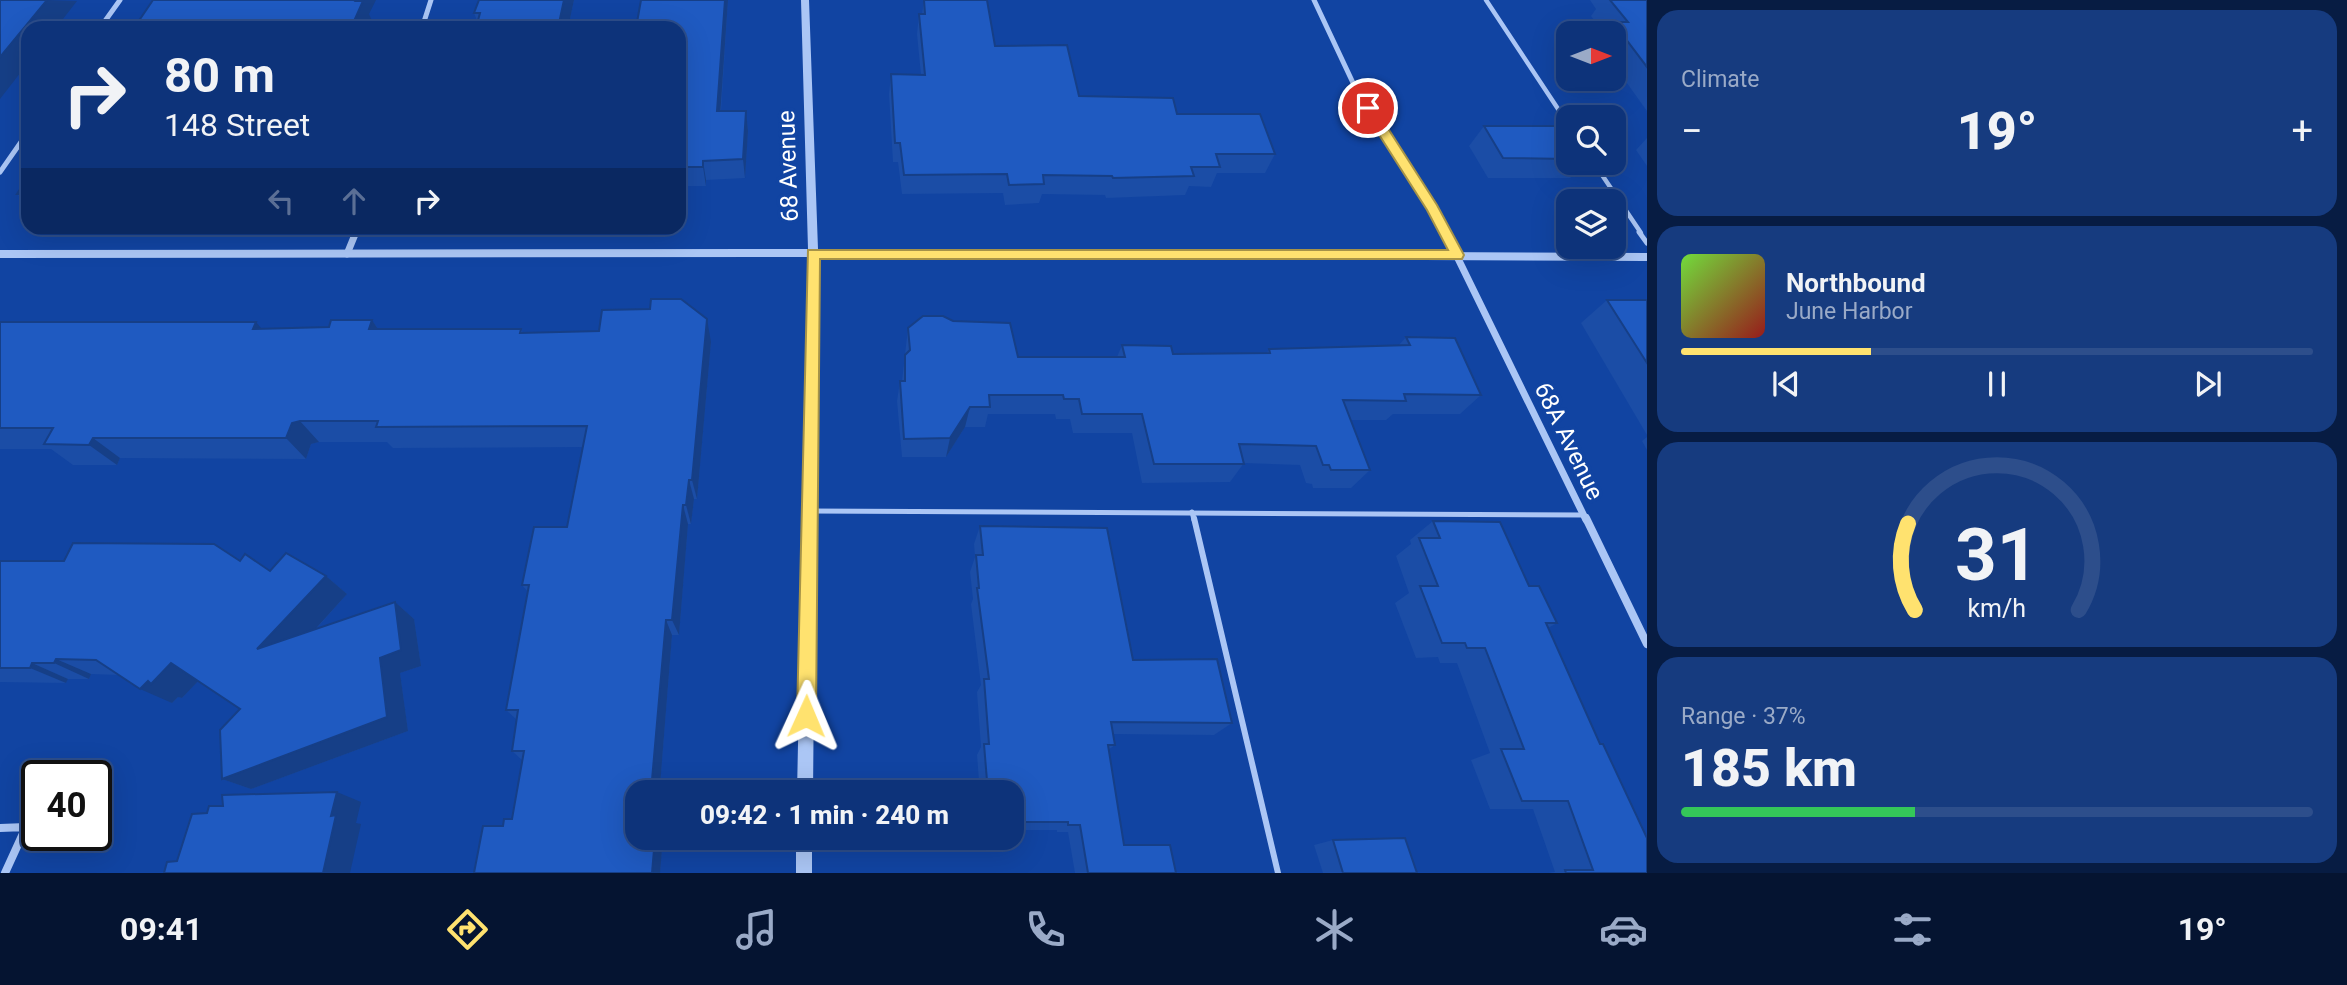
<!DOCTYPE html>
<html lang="en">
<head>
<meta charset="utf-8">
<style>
	body { margin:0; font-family:Roboto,sans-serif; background:#163b7f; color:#f1f3f6; height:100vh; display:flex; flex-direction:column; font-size:26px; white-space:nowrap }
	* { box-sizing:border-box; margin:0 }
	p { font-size:23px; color:#9aaac7 }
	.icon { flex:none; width:38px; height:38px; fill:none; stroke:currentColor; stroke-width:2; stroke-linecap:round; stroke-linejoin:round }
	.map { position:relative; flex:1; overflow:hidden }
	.side { display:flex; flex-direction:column; gap:10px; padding:10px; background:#071c43; width:700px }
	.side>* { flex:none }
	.banner { position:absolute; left:21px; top:21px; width:665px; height:214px; border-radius:21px; box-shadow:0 7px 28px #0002,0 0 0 2px #2d4e8b; background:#0d337a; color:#f1f3f6; overflow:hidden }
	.needle { width:46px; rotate:90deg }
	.fabs { position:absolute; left:1556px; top:21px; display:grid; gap:14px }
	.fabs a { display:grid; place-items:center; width:70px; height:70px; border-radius:14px; background:#0d337a; box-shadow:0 7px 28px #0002,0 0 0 2px #2d4e8b; font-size:35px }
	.speed { position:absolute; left:21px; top:760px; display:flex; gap:14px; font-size:35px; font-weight:700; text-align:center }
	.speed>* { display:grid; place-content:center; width:91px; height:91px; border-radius:50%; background:#0d337a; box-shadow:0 7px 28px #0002,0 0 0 2px #2d4e8b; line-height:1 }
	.speed .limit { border:4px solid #111; border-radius:10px; background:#fff; color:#111 }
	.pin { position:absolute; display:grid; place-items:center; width:60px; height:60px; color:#fff; margin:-30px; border:4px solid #fff; border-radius:50%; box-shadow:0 2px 7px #0007 }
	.me { position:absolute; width:77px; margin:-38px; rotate:1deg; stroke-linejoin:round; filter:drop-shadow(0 0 5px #0008) }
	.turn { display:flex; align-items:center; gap:24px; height:147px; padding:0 28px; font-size:32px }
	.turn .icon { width:91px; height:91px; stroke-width:2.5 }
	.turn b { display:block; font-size:49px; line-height:60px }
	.lanes { display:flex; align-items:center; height:66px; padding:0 28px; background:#0003; justify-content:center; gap:35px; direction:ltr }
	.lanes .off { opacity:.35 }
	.big { font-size:52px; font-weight:800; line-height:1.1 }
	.side .widget { flex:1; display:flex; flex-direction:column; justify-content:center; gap:10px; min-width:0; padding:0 24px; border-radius:21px; background:#163b7f }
	.side .dial { align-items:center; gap:0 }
	.dial svg { height:182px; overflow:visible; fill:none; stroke:#2d4e8b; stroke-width:7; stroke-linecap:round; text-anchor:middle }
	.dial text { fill:#f1f3f6; stroke:none }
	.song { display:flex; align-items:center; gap:21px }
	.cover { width:84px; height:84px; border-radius:10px; background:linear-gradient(135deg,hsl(100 70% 55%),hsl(0 70% 35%)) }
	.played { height:7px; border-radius:4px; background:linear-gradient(90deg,#ffe26f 30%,#2d4e8b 30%) }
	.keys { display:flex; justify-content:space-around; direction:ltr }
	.heat { display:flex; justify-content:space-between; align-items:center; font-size:38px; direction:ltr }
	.charge { height:10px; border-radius:5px; background:linear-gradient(90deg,#34c759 37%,#2d4e8b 0) }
	.trip { position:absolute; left:625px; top:780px; width:399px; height:70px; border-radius:21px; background:#0d337a; box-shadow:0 7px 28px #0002,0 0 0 2px #2d4e8b; font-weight:800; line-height:70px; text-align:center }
	.tab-bar { display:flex; height:112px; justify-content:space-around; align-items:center; background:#051431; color:#9aaac7 }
	.tab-bar .icon { width:49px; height:49px }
	.tab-bar .selected { color:#ffe26f }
	.tab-bar b { font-size:32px; color:#f1f3f6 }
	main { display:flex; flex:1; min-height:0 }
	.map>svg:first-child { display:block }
</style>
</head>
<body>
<main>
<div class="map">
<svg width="1647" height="873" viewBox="0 0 1647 873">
	<rect width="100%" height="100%" fill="#1144a2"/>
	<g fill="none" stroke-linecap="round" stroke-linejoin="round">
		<!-- service-far2 -->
		<g stroke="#abc6f5" stroke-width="4.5">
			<polyline points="1486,0 1568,124"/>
			<polyline points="1594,163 1641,233"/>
		</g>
		<!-- service-far1 -->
		<g stroke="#abc6f5" stroke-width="5">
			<polyline points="1639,232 1647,243"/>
			<polyline points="810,511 1584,515"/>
			<polyline points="1192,512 1194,520"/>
		</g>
		<!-- service -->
		<polyline stroke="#abc6f5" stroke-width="6" points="1194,518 1278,873"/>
		<!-- minor-far2 -->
		<g stroke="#abc6f5" stroke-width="5">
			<polyline points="1314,0 1354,85 1433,208 1446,233"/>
			<polyline points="100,28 120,0"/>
			<polyline points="422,28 431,0"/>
			<polyline points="0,172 28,132"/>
			<polyline points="356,233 358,228"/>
		</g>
		<!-- minor-far1 -->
		<g stroke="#abc6f5" stroke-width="7">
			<polyline points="1445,232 1586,520"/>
			<polyline points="347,254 356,232"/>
		</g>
		<!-- minor -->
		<g stroke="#abc6f5" stroke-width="8">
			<polyline points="1586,518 1647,644"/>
			<polyline points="0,828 26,827 5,873"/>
		</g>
		<!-- tertiary -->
		<g fill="#abc6f5" fill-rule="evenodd">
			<polygon points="801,0 809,0 818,249 1647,253 1647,261 818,257 813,793 797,793 808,257 0,258 0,250 808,249"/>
			<rect x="796" y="838" width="16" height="35"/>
		</g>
	</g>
	<!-- wall -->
	<g fill="#1b4da6">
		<polygon points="479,0 574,0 568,28 478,23 474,13"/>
		<polygon points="728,0 721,111 746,111 748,131 745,178 706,180 706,186 679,186 679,28"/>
		<polygon points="924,0 995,46 1079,96 1177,114 1275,154 1265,173 1217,173 1211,187 1189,186 1185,195 1106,198 1105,195 1042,194 1039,203 1005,205 1003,193 902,194 898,162 893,162 889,94 891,74 921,75 917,34 919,14 922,14"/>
		<polygon points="1590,0 1647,0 1647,111 1614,65 1614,33 1604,33 1591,16 1596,9"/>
		<polygon points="1484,126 1568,129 1568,163 1585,163 1570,178 1488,178 1469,146"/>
		<polygon points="1647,138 1647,166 1636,150"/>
		<polygon points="28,177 28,205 17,194"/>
		<polygon points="1607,300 1647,300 1647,435 1581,323"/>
		<polygon points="372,320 378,329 521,329 523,333 711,342 697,499 694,499 691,524 688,524 679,635 672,635 660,786 663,790 663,793 637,793 637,838 663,838 660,873 474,873 503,826 512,819 522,760 512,751 517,720 506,710 528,592 522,585 567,527 583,447 393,448 387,442 319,442 311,444 306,459 120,458 117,465 73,465 51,449 0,449 0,322 262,329 329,327"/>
		<polygon points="908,328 1018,357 1117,357 1122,345 1173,354 1267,353 1269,349 1398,346 1406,337 1481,395 1460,414 1393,414 1386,420 1351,420 1370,470 1351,488 1313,488 1312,484 1306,483 1300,465 1244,463 1230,482 1142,483 1132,433 1073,433 1070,419 1056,419 1055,414 988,414 985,427 965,427 946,457 902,457 897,401 900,381 902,381"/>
		<polygon points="1647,437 1647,450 1642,441"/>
		<polygon points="1433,521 1529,586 1557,623 1548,628 1647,873 1548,873 1555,872 1533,809 1490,809 1471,760 1490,753 1457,663 1440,663 1438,657 1416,658 1395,603 1409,593 1396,556 1411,544 1410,540"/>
		<polygon points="980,526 1133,660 1232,723 1214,735 1113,734 1115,745 1108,750 1124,845 1176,873 1075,873 1068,832 1057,832 1057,830 1012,830 1012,793 980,793 977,755 981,747 977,692 981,685 971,604 973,599 970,572 975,557 974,544"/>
		<polygon points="0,561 240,561 270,571 326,576 347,594 316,629 395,602 414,619 421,666 400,673 408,731 251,789 222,779 240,709 198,681 182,698 178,697 172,703 119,675 91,674 89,679 68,679 66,683 0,682"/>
		<polygon points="1333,840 1417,873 1323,873 1314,845"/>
	</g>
	<!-- shaded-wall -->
	<g fill="#163f87">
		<polygon points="47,0 77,1 56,28 28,28 28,63 0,99 0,57"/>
		<polygon points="357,0 376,0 369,14 372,21 369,28 351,28"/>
		<polygon points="564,0 574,0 568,28 558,28"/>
		<polygon points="725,0 728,0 719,131 717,111"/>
		<polygon points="746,111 748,131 745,178 743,159"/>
		<polygon points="703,161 706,180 706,186 703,167"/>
		<polygon points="707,319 711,342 697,499 692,480"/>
		<polygon points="372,320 387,343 369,329"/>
		<polygon points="256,322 275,345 253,329"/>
		<polygon points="970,407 965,427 946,457 950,438"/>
		<polygon points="300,421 319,442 311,444 306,459 286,438 292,423"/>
		<polygon points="93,438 120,458 117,465 89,445"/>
		<polygon points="689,480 694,499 691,524 686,505"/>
		<polygon points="683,505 688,524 679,635 672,620"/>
		<polygon points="326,576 347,594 283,665 257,649"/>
		<polygon points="395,602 414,619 421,666 400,673 408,731 251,789 222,779"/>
		<polygon points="666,620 672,635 660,786 663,790 663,793 654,793 652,780"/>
		<polygon points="56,659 91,674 89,679 54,663"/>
		<polygon points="32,663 68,679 66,683 30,668"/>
		<polygon points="171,663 201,678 182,698 178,697 172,703 140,689 148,681"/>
		<polygon points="337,792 361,802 356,823 361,824 350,873 323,873 331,816"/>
		<polygon points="655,838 663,838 660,873 652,873"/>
	</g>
	<!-- building -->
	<g fill="#1f5ac1" stroke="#163f87" stroke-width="2">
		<polygon points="0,0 47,0 0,57"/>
		<polygon points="153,0 357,0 356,1 363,1 351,28 134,28"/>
		<polygon points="479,0 564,0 558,28 476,28 480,13 474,13"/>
		<polygon points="641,0 725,0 717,111 746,111 743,159 703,161 703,167 679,167 679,28 636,28"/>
		<polygon points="924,0 987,0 995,46 1067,45 1079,96 1173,98 1177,114 1260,114 1275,154 1216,154 1220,167 1191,167 1194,176 1113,178 1112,176 1043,175 1044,184 1009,185 1007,174 904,175 900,143 895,143 891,74 925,75 919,14 925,14"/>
		<polygon points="1610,0 1647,0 1647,67 1613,22 1628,22"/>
		<polygon points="1484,126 1566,126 1568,129 1568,159 1503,158"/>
		<polygon points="28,177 28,194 17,194"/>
		<polygon points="651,299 681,299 707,319 692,480 689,480 686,505 683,505 672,620 666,620 652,780 655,780 654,793 637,793 637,838 655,838 652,873 474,873 483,826 503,826 504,819 512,819 524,751 512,751 518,710 506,710 529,585 522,585 534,527 567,527 587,426 376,427 378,421 300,421 292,423 286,438 93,438 89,445 44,444 53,428 0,428 0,322 256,322 253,329 329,327 331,320 372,320 369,329 521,329 520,333 599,331 602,310 650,309"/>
		<polygon points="1607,300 1647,300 1647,363"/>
		<polygon points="923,316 943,316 953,321 1010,323 1018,357 1125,357 1122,345 1171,346 1173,354 1270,353 1269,349 1410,345 1406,337 1455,338 1481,395 1404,394 1406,401 1343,400 1370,470 1331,470 1329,465 1323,465 1316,446 1239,444 1244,464 1154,464 1142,414 1082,414 1079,399 1064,399 1063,395 989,395 990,407 970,407 950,438 904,439 900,381 905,381 905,355 910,350 908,328"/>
		<polygon points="1433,521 1500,522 1529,586 1539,586 1557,623 1546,623 1600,744 1603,744 1647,838 1647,873 1566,873 1565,870 1593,870 1568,801 1522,801 1501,749 1524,749 1485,648 1467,648 1465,643 1442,643 1420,586 1438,586 1419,538 1440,538"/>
		<polygon points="980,526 1107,528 1133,660 1217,659 1232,723 1111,722 1115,745 1108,745 1124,845 1170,845 1176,873 1088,873 1080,825 1068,825 1068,822 1012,822 1012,793 988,793 984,744 989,744 984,679 989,679 977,588 979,588 976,555 983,555"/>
		<polygon points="73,543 214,544 240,561 245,554 270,571 286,553 326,576 257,649 395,602 401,650 380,658 387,717 222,779 220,730 240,709 171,663 151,684 148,681 140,689 96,660 56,659 54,663 32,663 30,668 0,668 0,561 64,561"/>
		<polygon points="337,792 331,816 336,815 323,873 164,873 167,862 177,861 192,814 207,813 209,806 223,806 222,795"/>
		<polygon points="1405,838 1417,873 1343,873 1333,840"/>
	</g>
	<!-- route -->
	<polygon fill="#ffe26f" stroke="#a69348" stroke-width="2" points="1368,104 1373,105 1437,205 1464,255 1462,259 820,259 816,716 813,723 806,725 799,723 797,716 808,250 1448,250 1427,210 1362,108"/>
	<g text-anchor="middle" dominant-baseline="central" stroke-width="7" stroke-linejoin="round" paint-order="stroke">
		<!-- street labels -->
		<g font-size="24" fill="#fff" stroke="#1144a2">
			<text transform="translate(788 166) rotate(-92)">68 Avenue</text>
			<text transform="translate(1569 441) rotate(64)">68A Avenue</text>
		</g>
	</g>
</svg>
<div class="fabs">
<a><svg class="needle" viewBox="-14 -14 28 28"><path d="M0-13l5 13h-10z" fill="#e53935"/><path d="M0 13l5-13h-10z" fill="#9aaac7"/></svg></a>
<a><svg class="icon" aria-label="search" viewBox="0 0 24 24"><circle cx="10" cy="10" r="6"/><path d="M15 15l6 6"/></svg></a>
<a><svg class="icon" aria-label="layers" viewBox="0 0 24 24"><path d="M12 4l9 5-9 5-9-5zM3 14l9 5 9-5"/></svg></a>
</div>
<div class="speed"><div class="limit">40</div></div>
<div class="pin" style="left:1368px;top:108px;background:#d93025"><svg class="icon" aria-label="arrive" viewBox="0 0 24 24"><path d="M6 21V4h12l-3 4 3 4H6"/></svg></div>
<svg class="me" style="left:806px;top:716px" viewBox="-20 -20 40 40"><path d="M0-17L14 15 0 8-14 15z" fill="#ffe26f" stroke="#fff" stroke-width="4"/></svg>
<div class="trip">09:42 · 1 min · 240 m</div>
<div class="banner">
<div class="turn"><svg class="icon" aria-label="right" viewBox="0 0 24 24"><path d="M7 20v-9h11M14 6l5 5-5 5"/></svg><div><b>80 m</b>148 Street</div></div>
<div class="lanes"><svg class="icon off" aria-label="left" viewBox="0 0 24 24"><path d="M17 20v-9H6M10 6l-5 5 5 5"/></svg><svg class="icon off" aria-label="ahead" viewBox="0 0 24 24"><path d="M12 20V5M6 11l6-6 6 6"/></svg><svg class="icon" aria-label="right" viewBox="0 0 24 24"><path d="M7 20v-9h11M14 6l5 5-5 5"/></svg></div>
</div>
</div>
<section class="side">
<div class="widget"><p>Climate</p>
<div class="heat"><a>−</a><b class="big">19°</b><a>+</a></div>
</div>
<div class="widget">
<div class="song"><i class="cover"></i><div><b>Northbound</b><p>June Harbor</p></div></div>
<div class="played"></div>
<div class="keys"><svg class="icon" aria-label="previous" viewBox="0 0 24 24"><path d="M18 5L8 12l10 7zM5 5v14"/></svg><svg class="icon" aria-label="pause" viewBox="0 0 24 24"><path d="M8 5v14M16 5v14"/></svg><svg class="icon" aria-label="next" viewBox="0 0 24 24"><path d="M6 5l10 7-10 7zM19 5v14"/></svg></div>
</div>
<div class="widget dial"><svg viewBox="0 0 100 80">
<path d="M14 69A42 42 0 1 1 86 69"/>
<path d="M14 69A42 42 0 0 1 11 31" stroke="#ffe26f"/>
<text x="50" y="56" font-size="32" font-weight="700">31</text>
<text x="50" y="72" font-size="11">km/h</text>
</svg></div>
<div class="widget"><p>Range · 37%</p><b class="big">185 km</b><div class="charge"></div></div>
</section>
</main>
<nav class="tab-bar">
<b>09:41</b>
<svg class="icon selected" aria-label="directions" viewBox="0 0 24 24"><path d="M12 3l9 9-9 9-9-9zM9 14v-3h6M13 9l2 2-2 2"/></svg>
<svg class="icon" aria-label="music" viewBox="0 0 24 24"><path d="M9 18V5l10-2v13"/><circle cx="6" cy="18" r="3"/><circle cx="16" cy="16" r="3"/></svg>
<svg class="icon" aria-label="phone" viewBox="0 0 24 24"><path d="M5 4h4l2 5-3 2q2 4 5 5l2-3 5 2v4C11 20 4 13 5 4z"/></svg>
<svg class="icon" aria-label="climate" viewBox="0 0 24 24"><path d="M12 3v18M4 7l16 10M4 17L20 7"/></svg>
<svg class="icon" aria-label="car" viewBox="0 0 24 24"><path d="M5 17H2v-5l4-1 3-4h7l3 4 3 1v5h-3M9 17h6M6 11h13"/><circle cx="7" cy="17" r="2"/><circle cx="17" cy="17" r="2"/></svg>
<svg class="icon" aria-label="filters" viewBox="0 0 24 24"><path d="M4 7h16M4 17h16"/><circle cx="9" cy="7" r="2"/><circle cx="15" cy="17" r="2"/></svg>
<b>19°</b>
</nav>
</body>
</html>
